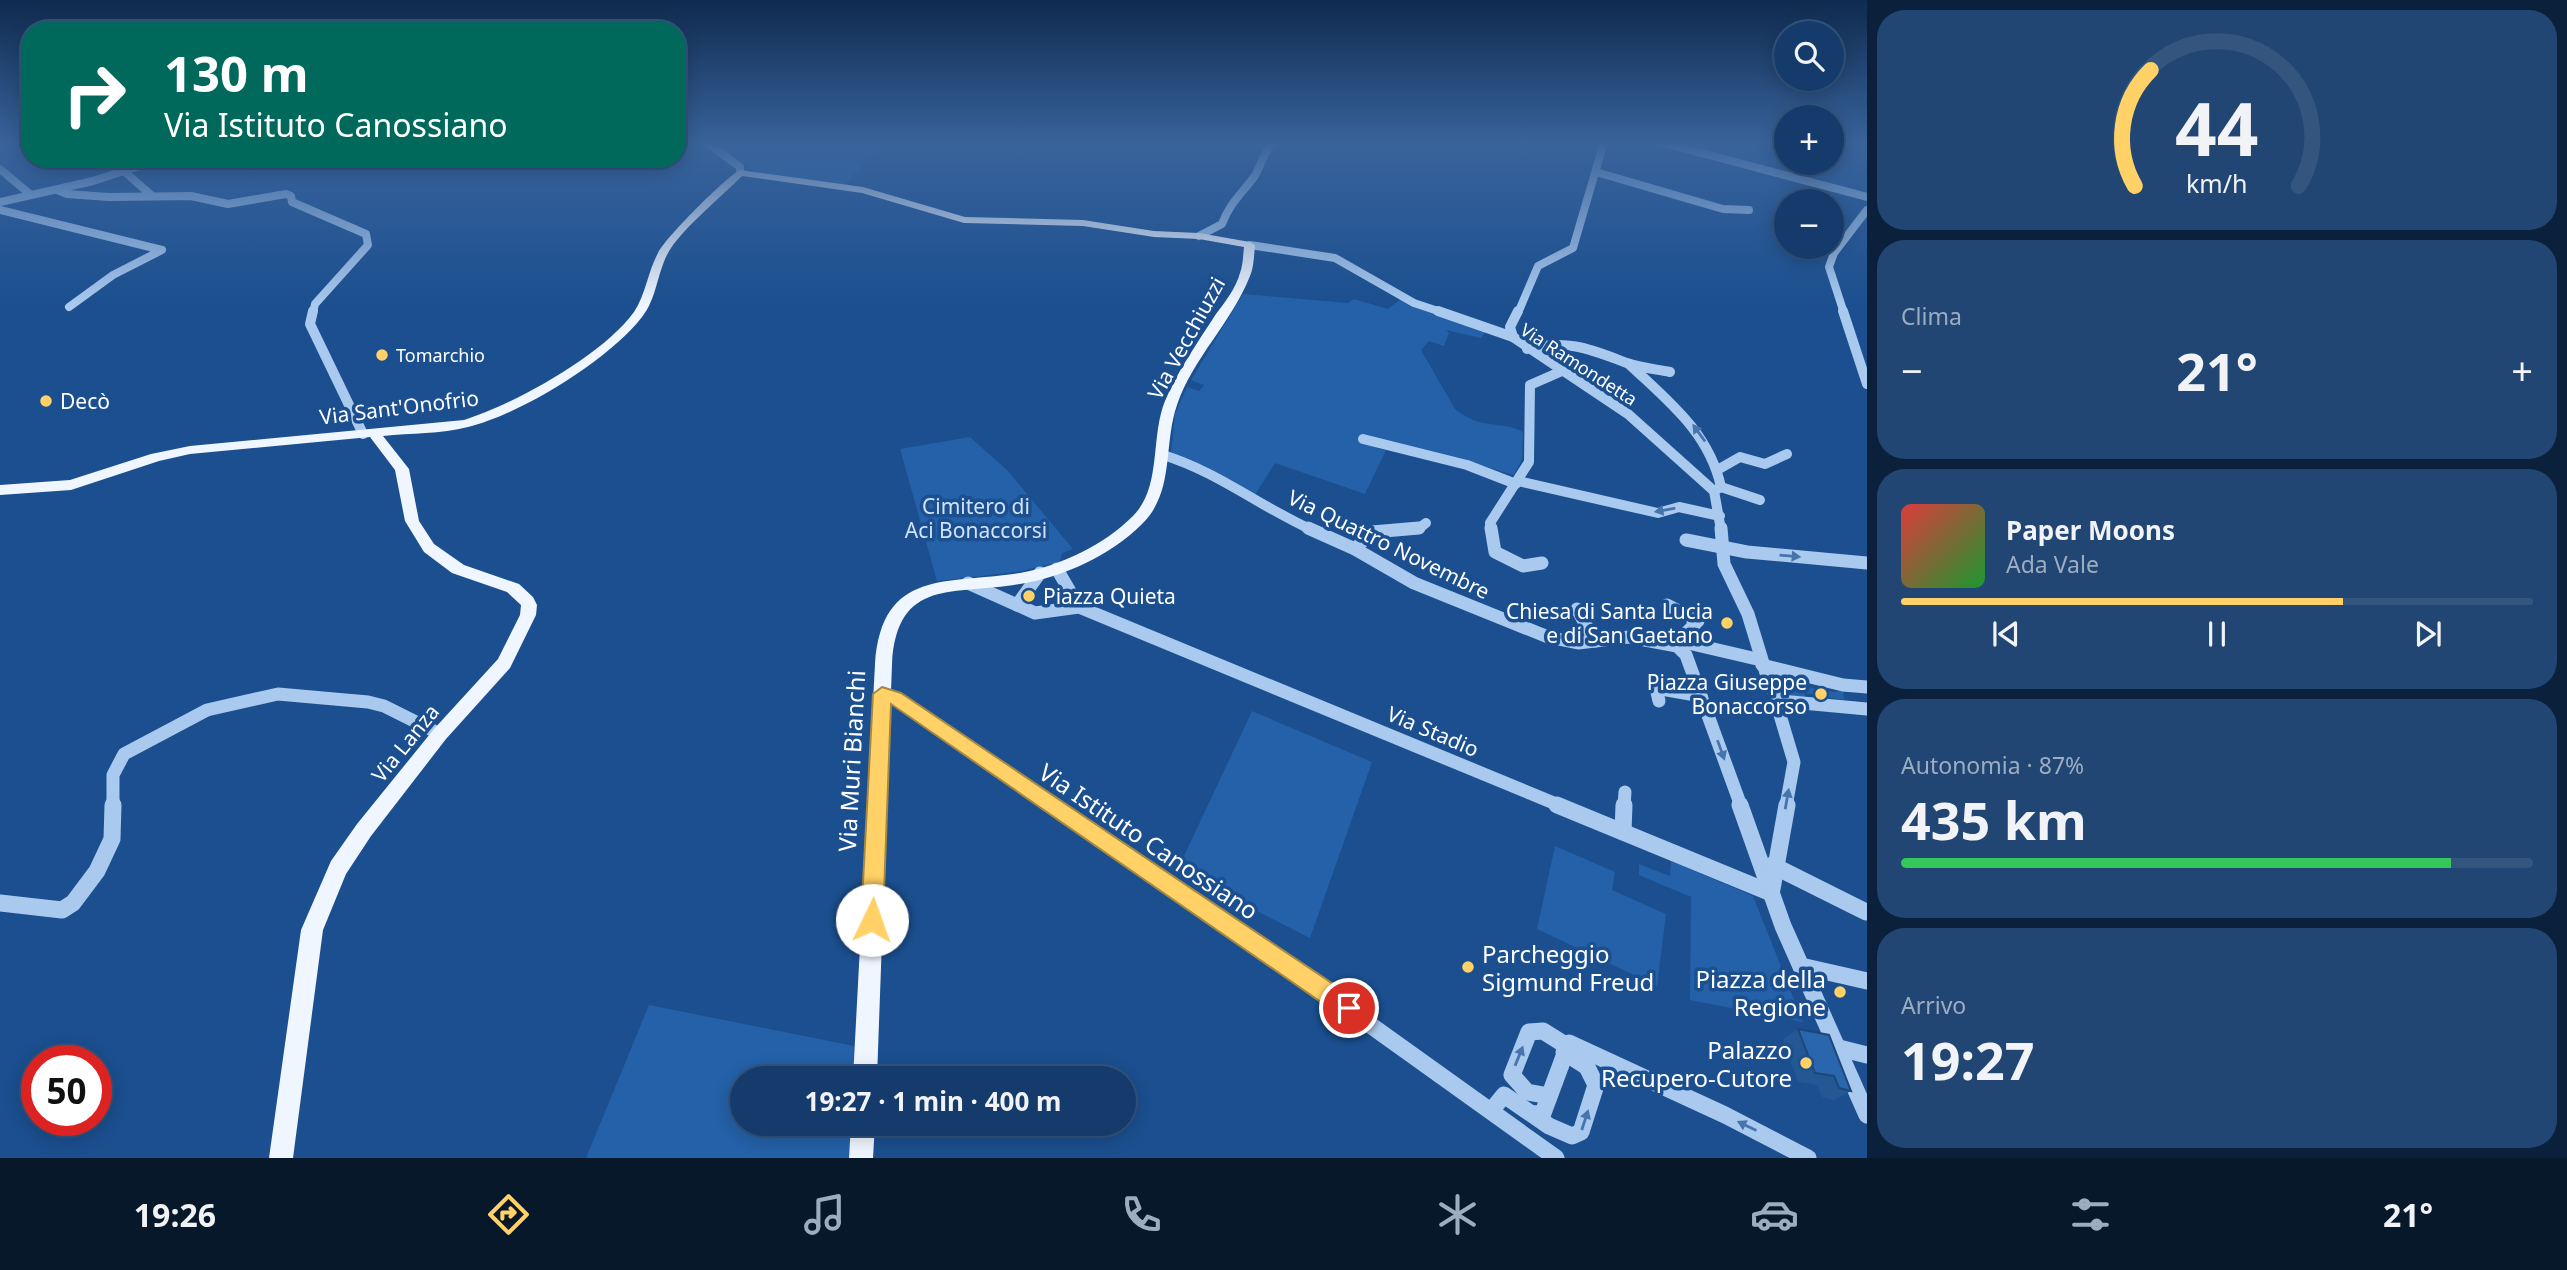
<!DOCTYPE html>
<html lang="it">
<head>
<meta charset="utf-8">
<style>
	body { margin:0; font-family:"Noto Sans",sans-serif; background:#214673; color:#f1f3f6; height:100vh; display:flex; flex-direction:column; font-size:26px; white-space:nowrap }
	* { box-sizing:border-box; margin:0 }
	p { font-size:23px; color:#9dadc1 }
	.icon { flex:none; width:38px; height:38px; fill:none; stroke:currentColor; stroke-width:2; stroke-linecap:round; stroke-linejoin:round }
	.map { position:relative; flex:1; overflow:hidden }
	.drawer { display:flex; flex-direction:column; gap:10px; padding:10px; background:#0b203b; width:700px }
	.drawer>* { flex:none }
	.top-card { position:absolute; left:21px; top:21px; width:665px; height:147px; border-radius:28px; box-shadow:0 4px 18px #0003,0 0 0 2px #33557e; background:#00695c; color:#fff; overflow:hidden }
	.buttons { position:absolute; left:1774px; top:21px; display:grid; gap:14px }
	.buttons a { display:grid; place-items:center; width:70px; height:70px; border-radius:50%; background:#143b6b; box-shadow:0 4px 18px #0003,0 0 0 2px #33557e; font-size:35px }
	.speed { position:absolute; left:21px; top:1045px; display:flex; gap:14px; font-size:35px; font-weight:700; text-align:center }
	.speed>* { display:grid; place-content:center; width:91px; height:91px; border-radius:50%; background:#143b6b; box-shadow:0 4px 18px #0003,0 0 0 2px #33557e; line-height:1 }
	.speed .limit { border:10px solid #d22; background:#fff; color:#111 }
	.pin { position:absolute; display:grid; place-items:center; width:60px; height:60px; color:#fff; margin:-30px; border:4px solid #fff; border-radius:50%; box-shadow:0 2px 7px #0007 }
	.me { position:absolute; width:77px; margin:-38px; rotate:3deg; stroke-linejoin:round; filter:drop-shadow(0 0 5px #0008) }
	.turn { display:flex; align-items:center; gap:24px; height:147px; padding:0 28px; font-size:32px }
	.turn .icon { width:91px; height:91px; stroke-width:2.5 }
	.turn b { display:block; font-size:49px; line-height:60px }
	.big { font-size:52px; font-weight:700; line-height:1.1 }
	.drawer .card { flex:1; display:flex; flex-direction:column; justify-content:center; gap:10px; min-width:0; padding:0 24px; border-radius:28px; background:#214673 }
	.drawer .dial { align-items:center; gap:0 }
	.dial svg { height:182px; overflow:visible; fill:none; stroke:#33557e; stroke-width:7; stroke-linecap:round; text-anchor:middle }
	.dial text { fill:#f1f3f6; stroke:none }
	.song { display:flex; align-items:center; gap:21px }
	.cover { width:84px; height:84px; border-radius:10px; background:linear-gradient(135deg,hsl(0 70% 55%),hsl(130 70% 35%)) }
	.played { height:7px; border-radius:4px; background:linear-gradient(90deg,#ffd166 70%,#33557e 70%) }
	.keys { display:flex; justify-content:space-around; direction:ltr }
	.heat { display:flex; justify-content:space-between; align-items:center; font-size:38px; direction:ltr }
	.charge { height:10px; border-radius:5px; background:linear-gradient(90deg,#34c759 87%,#33557e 0) }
	.trip { position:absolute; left:730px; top:1066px; width:406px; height:70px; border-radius:35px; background:#143b6b; box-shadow:0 4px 18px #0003,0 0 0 2px #33557e; font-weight:700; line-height:70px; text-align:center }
	.tab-bar { display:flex; height:112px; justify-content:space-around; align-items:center; background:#08182b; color:#9dadc1 }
	.tab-bar .icon { width:49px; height:49px }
	.tab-bar .current { color:#ffd166 }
	.tab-bar b { font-size:32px; color:#f1f3f6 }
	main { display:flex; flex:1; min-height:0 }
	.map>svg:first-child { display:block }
</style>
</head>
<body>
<main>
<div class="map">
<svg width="1867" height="1158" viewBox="0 0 1867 1158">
	<rect width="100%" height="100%" fill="#1b4f8f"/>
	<!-- green -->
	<g fill="#2461a8">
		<polygon points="711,142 891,142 879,147 844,186 756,172"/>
		<path d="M1243 294 1348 303 1354 299 1388 309 1401 299 1486 331 1481 338 1446 330 1449 333 1444 346 1429 341 1421 350 1455 409C1482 431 1502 420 1523 432L1522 459 1514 475 1455 458 1371 442 1376 448 1386 450 1365 494 1275 463 1255 495 1192 460 1171 452 1175 414 1187 387 1199 391 1204 385 1191 380Z"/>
		<polygon points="970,437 1007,470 1073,549 1062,553 1060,562 1016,572 937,581 900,449"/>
		<path d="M1786 676 1809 681 1805 686C1819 690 1831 694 1843 690L1844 700 1805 693V699L1788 697 1782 692 1781 683Z"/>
		<polygon points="1252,711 1372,762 1310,938 1177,871"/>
		<polygon points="1555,846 1615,872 1612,890 1666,914 1657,986 1537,929"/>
		<polygon points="1671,861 1753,896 1803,1022 1690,1000 1691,897 1639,875 1639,864 1670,876"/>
		<polygon points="649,1005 854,1046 853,1078 742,1078 742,1124 851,1124 850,1158 586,1158"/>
	</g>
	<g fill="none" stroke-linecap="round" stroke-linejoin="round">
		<!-- minor-far3 -->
		<g stroke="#a9c9ee" stroke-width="8">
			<polyline points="706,142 740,167 740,173"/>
			<polyline points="1660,142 1867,197"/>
			<polyline points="0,169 31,195"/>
			<polyline points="125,172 151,195"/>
			<polyline points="1596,172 1723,209 1749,210"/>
			<polyline points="57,190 67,194 109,197 191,196 228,204 286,194 291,196 292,202 366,234 368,245 315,304 313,313"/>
			<polyline points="0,202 93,181 161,159"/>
			<polyline points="0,210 162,250 113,275 69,307"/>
			<path d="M1199 236 1222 224C1229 204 1242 193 1254 177 1262 165 1263 152 1273 142"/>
			<polyline points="1250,245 1335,258 1414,303 1444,313"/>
			<polyline points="1518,313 1538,266 1573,248 1604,142"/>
			<polyline points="1844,313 1829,267 1834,253 1867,210"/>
		</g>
		<!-- minor-far2 -->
		<g stroke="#a9c9ee" stroke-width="10">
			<polyline points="313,311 310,324 363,434"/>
			<polyline points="1438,311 1513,337 1628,414 1714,491 1721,530"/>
			<polyline points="1843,311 1867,384"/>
			<polyline points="1513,337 1510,327 1518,311"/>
			<path d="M1527 349C1568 339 1590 349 1627 363 1640 368 1656 369 1670 372"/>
			<path d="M1629 364C1668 401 1709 432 1721 487L1714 491"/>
			<polyline points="1363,439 1467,465 1516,484"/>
			<path d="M1163 455C1216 471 1261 507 1312 530"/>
			<polyline points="1719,469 1740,457 1765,464 1787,454"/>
			<polyline points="1518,481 1658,513 1679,507 1720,516"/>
			<polyline points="1721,487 1760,500"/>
			<polyline points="1405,530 1418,529 1426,523"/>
			<polyline points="1491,530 1490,523 1529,462 1530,385 1562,371"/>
		</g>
		<!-- minor-far1 -->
		<g stroke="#a9c9ee" stroke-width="13">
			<polyline points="1308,528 1355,549 1414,583 1548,637 1578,643 1629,637 1677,646 1686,655 1741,806"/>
			<polyline points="1491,528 1495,552 1523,566 1542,563"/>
			<polyline points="1721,528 1724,564 1748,614 1770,686 1781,701 1780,715 1794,762 1786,806"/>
			<polyline points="1686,540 1747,552 1867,563"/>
			<polyline points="1355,549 1372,532 1419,528"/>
			<polyline points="1057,569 1079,607"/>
			<polyline points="968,583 1035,613 1079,607 1561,806"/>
			<polyline points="1017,605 1040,573"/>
			<polyline points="1667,605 1698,621 1684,635 1688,643"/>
			<polyline points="1577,609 1595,641"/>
			<polyline points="1677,646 1688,643 1761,660"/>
			<polyline points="1762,665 1843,685 1867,687"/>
			<polyline points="882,694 895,698 1055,806"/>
			<polyline points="1659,701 1656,688 1701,696"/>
			<polyline points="1781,701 1867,709"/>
			<polyline points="113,806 113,775 124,754 207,710 278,694 368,702 384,706 440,734"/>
			<polyline points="1624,806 1625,792"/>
		</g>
		<!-- minor -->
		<g stroke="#a9c9ee" stroke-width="17">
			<polyline points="1053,805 1225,921 1556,1158"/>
			<polyline points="1557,805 1771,893"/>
			<polyline points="1740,805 1783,926 1867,1115"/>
			<polyline points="1623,832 1624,805"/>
			<polyline points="1772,865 1866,912"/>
			<polyline points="1772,889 1787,805"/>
			<polyline points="0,903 62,910 73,903 97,871 112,839 113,805"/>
			<polyline points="1801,966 1867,981"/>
			<polyline points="1839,1048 1867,1055"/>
			<polyline points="1549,1096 1527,1092 1512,1075 1529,1032 1543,1031 1567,1046"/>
			<polyline points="1491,1111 1504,1095 1549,1126 1572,1136 1581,1132 1596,1085 1587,1067 1564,1052"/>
			<polyline points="1533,1114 1543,1113 1569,1043 1725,1115 1808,1158"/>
		</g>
		<!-- major -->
		<g fill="#f0f6ff" fill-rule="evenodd">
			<path d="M740 170 863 187 965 217 1083 220 1154 231 1199 233 1250 242 1255 245C1254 255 1254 267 1250 276 1232 322 1193 358 1177 405 1163 445 1175 492 1142 524 1111 555 1064 577 1020 584 956 596 897 576 892 664L877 1078H853L875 664C882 567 949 585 1020 573 1060 566 1104 545 1133 516 1162 487 1150 438 1165 401 1178 370 1198 342 1216 314 1225 302 1236 288 1240 273 1243 265 1243 256 1244 247L1199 239 1154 237 1083 226 964 223 862 193 742 176C723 195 685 227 671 248 657 269 658 297 642 317 610 359 520 415 468 427 441 434 411 433 383 436L409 469 419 521 434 544 464 565 519 584 533 597 537 605 536 615 510 668 446 739 371 836 346 874 323 930 293 1158H269L301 930 331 861 357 824 434 729 498 659 520 615 521 605 507 592 452 573 424 552 405 521 395 470 370 437 190 454 159 461 71 490 0 495V485L70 480 151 454 190 446 464 420C515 404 603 355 634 312 646 294 648 271 658 253 665 238 726 177 740 170Z"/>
			<polygon points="851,1124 875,1124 873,1158 849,1158"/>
		</g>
	</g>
	<!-- wall -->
	<polygon fill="#245895" points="1798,1029 1851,1091 1834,1100 1822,1097 1817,1085 1798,1082 1783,1039"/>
	<!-- building -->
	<polygon fill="#2a66ad" stroke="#1d4779" stroke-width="2" points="1798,1029 1829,1035 1851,1091 1839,1088 1834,1076 1815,1073"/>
	<!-- one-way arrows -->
	<defs><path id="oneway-solid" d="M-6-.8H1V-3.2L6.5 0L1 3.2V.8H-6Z" transform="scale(1.75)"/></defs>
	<g fill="#4674ac">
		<use href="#oneway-solid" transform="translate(1699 433) rotate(-126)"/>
		<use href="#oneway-solid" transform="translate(1665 510) rotate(170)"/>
		<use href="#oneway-solid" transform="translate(1790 556) rotate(5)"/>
		<use href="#oneway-solid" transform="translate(1721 750) rotate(70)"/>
		<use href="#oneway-solid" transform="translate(1787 799) rotate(-80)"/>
		<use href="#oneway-solid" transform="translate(1519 1056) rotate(-68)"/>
		<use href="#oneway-solid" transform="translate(1585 1120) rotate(-72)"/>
		<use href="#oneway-solid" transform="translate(1747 1126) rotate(-154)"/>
	</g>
	<!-- sky -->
	<linearGradient id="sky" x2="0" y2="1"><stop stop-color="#0f2b4f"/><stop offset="0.47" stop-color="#39639b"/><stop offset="1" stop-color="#39639b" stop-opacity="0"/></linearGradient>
	<rect width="1867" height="305" fill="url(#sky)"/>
	<!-- route -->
	<polygon fill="#ffd166" stroke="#a68842" stroke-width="2" points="882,687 901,693 1357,1000 1360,1008 1357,1016 1349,1019 1341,1016 891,704 883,920 879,927 872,930 865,927 861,920 873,694"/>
	<!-- markers -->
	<g fill="#ffd166" stroke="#1b4f8f" stroke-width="2.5">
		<circle cx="382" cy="355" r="7"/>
		<circle cx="46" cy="401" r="7"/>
		<circle cx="1029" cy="596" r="7"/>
		<circle cx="1727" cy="623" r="7"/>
		<circle cx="1821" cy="694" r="7"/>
		<circle cx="1468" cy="967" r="7"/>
		<circle cx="1840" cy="992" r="7"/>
		<circle cx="1806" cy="1063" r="7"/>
	</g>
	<g text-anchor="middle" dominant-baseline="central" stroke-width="7" stroke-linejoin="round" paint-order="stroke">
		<!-- far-poi labels -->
		<g font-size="18" fill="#fff" stroke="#1b4f8f" text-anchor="start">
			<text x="396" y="355">Tomarchio</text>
		</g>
		<!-- far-street labels -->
		<g font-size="18" fill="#fff" stroke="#1b4f8f">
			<text transform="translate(1579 364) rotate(33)">Via Ramondetta</text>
		</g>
		<!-- street labels -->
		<g font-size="21" fill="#fff" stroke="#1b4f8f">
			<text transform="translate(1186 338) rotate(-61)">Via Vecchiuzzi</text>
			<text transform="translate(399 407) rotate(-7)">Via Sant'Onofrio</text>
			<text transform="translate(1389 544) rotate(26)">Via Quattro Novembre</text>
			<text transform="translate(1433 731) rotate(23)">Via Stadio</text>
			<text transform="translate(405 743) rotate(-51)">Via Lanza</text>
		</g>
		<!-- poi labels -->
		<g font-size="21" fill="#fff" stroke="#1b4f8f" text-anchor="start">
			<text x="60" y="401">Decò</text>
			<text x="1043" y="596">Piazza Quieta</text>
			<text x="1713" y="611" text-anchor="end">Chiesa di Santa Lucia<tspan x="1713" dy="24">e di San Gaetano</tspan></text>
			<text x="1807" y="682" text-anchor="end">Piazza Giuseppe<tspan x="1807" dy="24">Bonaccorso</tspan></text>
		</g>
		<!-- park labels -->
		<g font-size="21" fill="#cfe3fa" stroke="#1b4f8f">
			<text x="976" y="506">Cimitero di<tspan x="976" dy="24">Aci Bonaccorsi</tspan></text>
		</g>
		<!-- near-street labels -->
		<g font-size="24" fill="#fff" stroke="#1b4f8f">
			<text transform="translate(851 761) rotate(-87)">Via Muri Bianchi</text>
			<text transform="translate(1149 841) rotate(34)">Via Istituto Canossiano</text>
		</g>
		<!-- near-poi labels -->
		<g font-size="24" fill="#fff" stroke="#1b4f8f" text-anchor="end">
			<text x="1482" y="953" text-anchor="start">Parcheggio<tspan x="1482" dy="28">Sigmund Freud</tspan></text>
			<text x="1826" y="978">Piazza della<tspan x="1826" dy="28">Regione</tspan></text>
			<text x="1792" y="1049">Palazzo<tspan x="1792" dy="28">Recupero-Cutore</tspan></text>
		</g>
	</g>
</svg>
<div class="buttons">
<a><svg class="icon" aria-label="search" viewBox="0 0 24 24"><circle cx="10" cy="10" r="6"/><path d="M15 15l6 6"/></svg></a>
<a>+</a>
<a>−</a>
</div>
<div class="speed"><div class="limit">50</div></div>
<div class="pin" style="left:1349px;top:1008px;background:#d93025"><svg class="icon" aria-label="arrive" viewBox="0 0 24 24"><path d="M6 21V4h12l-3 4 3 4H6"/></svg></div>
<svg class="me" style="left:872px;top:920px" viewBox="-20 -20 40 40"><circle r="19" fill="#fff"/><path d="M0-13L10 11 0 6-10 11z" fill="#ffd166"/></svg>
<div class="trip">19:27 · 1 min · 400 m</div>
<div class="top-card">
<div class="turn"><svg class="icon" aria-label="right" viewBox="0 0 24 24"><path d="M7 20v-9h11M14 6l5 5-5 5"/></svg><div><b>130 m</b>Via Istituto Canossiano</div></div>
</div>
</div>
<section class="drawer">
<div class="card dial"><svg viewBox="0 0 100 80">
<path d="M14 69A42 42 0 1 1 86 69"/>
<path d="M14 69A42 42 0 0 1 21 18" stroke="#ffd166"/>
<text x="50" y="56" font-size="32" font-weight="700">44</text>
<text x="50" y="72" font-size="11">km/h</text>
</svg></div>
<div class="card"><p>Clima</p>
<div class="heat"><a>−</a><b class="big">21°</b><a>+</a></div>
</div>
<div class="card">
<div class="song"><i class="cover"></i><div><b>Paper Moons</b><p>Ada Vale</p></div></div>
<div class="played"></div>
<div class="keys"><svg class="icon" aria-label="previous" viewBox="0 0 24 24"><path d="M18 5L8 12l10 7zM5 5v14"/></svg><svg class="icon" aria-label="pause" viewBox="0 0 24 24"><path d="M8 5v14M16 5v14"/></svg><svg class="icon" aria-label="next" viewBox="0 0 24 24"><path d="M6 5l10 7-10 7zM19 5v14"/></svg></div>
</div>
<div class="card"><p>Autonomia · 87%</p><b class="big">435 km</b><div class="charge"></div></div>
<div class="card"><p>Arrivo</p><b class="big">19:27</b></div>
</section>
</main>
<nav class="tab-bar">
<b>19:26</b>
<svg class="icon current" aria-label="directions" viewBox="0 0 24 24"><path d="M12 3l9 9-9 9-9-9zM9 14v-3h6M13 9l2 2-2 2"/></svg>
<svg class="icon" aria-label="music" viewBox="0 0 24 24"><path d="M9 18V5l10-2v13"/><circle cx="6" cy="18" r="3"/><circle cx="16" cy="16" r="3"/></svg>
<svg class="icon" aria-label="phone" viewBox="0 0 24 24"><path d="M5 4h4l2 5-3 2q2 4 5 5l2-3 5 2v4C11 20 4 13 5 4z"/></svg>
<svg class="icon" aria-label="climate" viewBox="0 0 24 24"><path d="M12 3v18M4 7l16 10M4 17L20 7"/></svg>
<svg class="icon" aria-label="car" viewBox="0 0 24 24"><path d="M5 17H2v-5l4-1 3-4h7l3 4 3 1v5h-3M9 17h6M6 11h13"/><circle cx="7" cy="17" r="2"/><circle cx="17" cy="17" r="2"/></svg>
<svg class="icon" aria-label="filters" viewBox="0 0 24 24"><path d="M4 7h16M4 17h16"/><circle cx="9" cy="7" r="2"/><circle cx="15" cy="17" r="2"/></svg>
<b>21°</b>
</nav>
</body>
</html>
